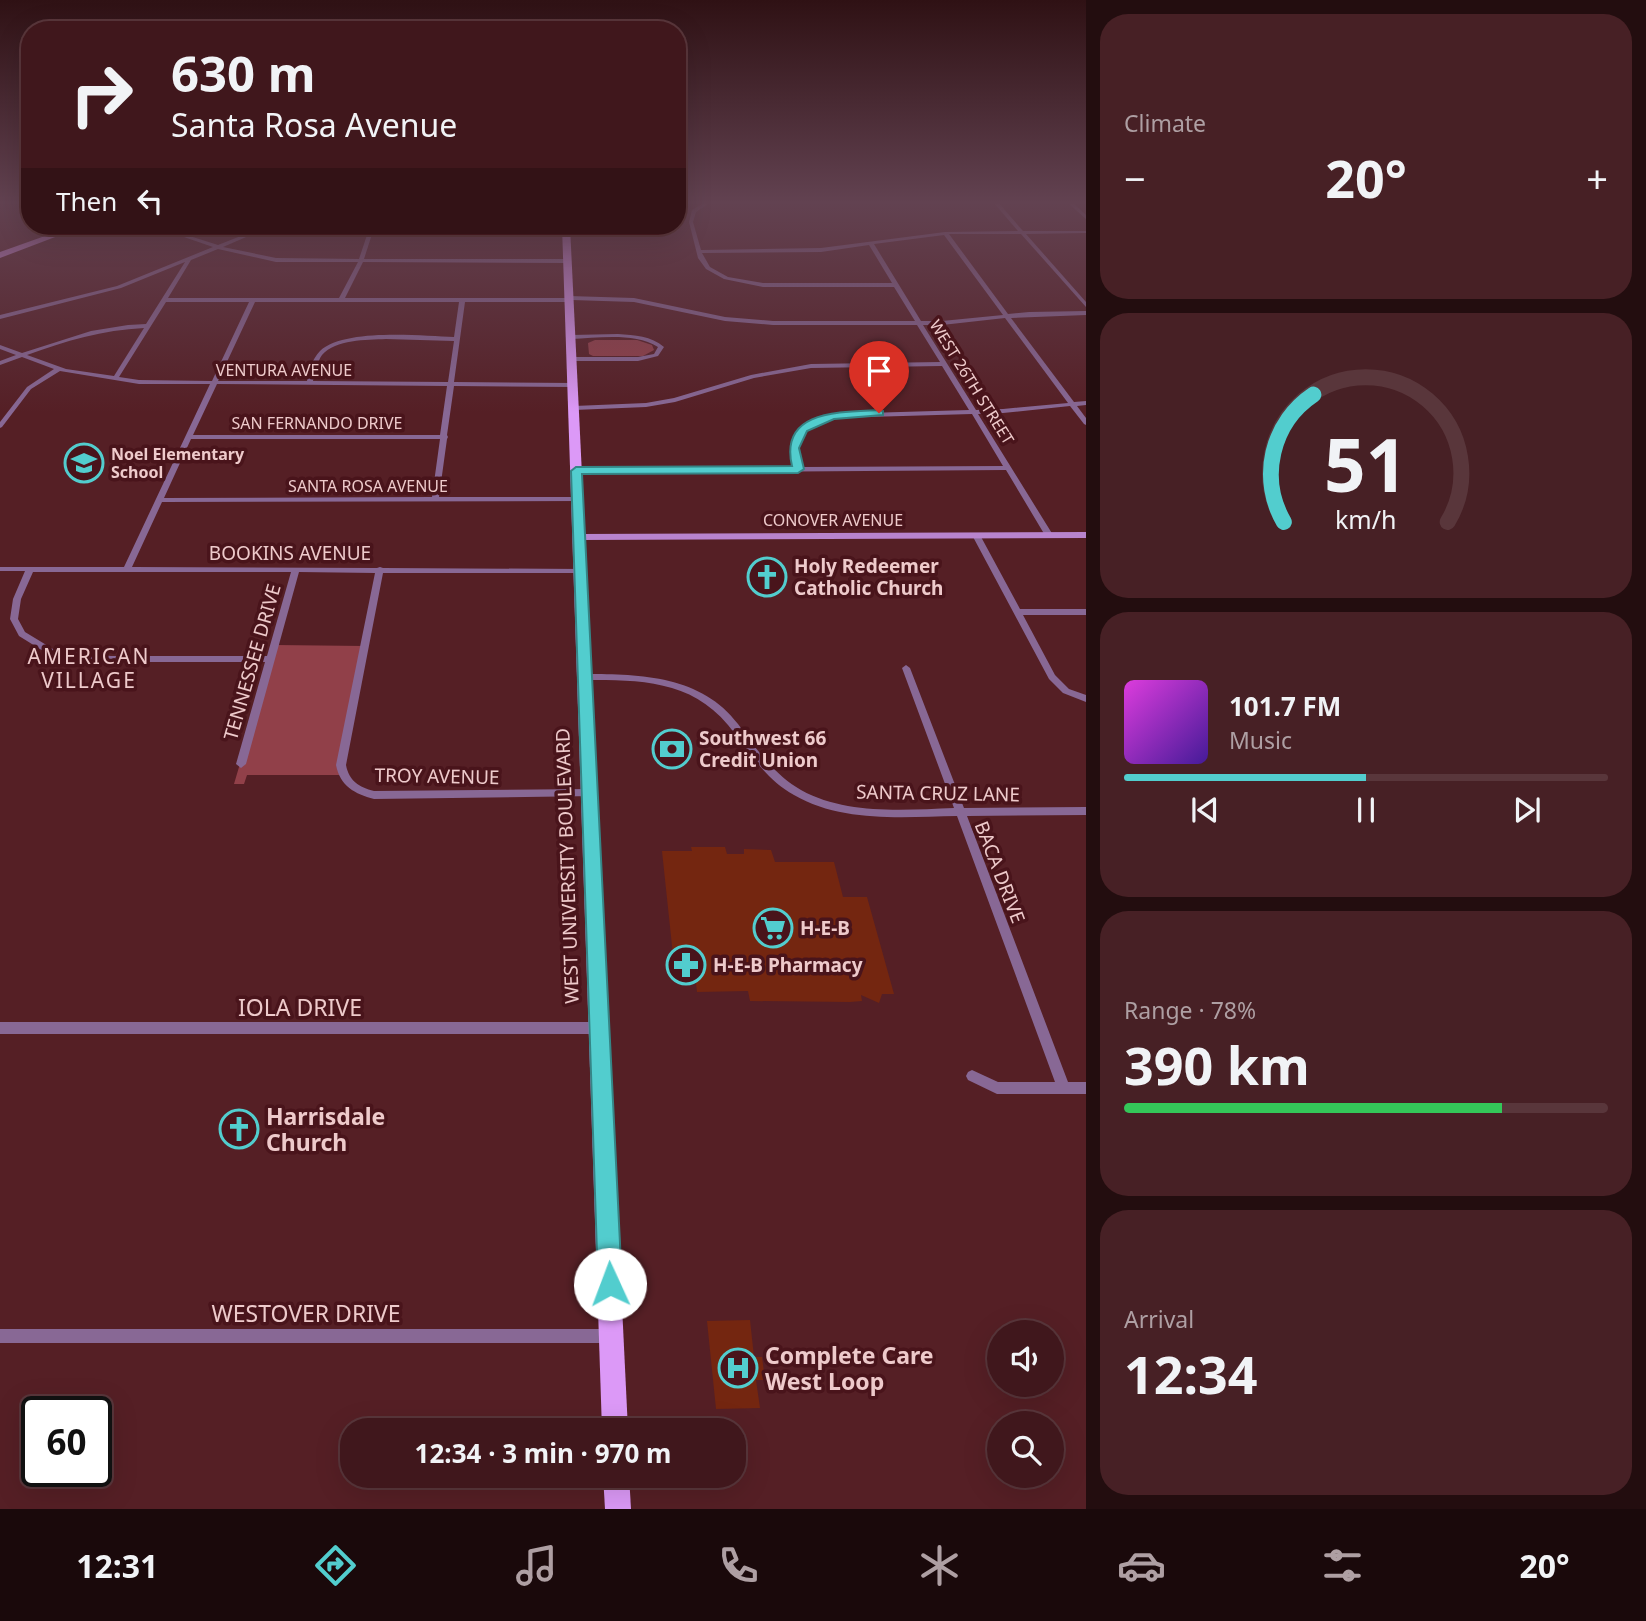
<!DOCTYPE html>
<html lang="en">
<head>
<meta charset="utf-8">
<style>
	body { margin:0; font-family:"Noto Sans",sans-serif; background:#472025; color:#f1f3f6; height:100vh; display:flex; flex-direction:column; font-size:26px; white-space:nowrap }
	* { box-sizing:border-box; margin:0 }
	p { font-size:23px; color:#ae9fa3 }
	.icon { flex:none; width:38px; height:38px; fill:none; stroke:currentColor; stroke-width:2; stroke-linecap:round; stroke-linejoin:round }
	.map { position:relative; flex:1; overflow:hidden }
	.side { display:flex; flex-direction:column; gap:14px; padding:14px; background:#230d0f; width:560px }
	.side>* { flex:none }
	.hud { position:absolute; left:21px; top:21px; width:665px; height:214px; border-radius:28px; box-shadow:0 7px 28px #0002,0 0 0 2px #59363b; background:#40171c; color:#f1f3f6; overflow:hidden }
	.controls { position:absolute; left:987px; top:1320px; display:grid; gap:14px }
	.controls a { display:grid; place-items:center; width:77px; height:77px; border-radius:50%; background:#40171c; box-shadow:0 7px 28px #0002,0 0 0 2px #59363b; font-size:35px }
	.speed { position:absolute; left:21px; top:1396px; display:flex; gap:14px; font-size:35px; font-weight:700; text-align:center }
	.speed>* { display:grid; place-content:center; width:91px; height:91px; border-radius:50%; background:#40171c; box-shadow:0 7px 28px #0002,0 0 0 2px #59363b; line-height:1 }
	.speed .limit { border:4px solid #111; border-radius:10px; background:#fff; color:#111 }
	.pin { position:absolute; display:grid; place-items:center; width:60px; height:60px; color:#fff; margin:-72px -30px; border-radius:50% 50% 50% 0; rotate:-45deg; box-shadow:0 0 7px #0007 }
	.pin .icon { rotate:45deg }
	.me { position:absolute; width:77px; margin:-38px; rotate:358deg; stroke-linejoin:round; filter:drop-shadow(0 0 5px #0008) }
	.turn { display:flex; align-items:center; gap:24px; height:147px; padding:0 35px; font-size:32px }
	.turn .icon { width:91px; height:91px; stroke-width:2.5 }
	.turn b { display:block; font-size:49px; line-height:60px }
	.then { display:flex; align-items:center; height:66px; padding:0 35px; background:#0003; gap:14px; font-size:26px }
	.big { font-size:52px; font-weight:700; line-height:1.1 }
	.side .tile { flex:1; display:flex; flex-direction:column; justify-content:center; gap:10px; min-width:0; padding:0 24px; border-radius:28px; background:#472025 }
	.side .dial { align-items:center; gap:0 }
	.dial svg { height:182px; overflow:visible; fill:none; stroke:#59363b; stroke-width:7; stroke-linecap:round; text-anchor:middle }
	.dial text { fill:#f1f3f6; stroke:none }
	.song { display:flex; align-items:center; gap:21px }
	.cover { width:84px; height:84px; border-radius:10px; background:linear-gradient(135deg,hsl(300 70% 55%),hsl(260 70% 35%)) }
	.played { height:7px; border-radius:4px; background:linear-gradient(90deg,#52cdce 50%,#59363b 50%) }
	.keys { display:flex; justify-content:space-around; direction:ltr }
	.heat { display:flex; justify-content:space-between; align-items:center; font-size:38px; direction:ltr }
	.charge { height:10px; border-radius:5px; background:linear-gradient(90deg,#34c759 78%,#59363b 0) }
	.trip { position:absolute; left:340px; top:1418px; width:406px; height:70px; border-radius:28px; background:#40171c; box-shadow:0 7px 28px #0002,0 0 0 2px #59363b; font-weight:700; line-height:70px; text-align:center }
	.menu { display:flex; height:112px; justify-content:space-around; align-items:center; background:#1a090b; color:#ae9fa3 }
	.menu .icon { width:49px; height:49px }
	.menu .current { color:#52cdce }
	.menu b { font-size:32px; color:#f1f3f6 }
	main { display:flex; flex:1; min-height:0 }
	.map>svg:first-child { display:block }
</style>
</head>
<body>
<main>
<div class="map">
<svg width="1086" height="1509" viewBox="0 0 1086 1509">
	<rect width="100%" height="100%" fill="#551f25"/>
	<!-- green -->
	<g fill="#914049">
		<polygon points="595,340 637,340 652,345 654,350 643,356 593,356 589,354 588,343"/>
		<polygon points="275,645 365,646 342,775 247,775 244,784 234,784"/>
	</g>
	<!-- building -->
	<g fill="#742610">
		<polygon points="691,847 725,847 727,854 744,854 744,849 771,850 775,862 834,862 843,897 867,897 894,994 882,994 879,1003 861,995 862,1001 850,1002 750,1001 748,991 697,992 696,983 688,983 687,974 675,974 662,851 692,851"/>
		<polygon points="750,1320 754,1357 762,1357 765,1380 756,1380 760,1408 716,1409 707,1321"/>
	</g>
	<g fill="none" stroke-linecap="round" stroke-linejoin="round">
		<!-- street -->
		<g fill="#886895" fill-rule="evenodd">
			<path d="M705 202H711L696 212 693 222 701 250 821 248 945 232 1018 231 993 202H998L1023 231H1086V233L1026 234 1086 302V307L1021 234H949L1008 314 1029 312 1086 311V315L1011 318 1074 402 1086 401V405L1077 406 1086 418V425L1084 424 1070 406 1003 413 978 414 1053 535 1052 537H1046L1006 470 576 473 572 471 576 469 794 467C788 432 800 423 832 414L969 410 942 366 811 368 754 378 675 402 646 407 574 410 571 408 574 406 646 403 674 398 751 375 811 364 940 362 917 325H773L725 321 634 302 572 300 569 302H465L454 382 573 383 576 385 573 387 454 386 447 435 448 437 447 439 439 497H581V501L162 502 132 567 377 568 380 567 383 568 584 569V573H383L346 765C349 781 359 787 374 791L591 789 595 790 596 793 595 796 374 799C355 794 340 786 336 765L375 573 299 572 246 764 241 768 236 764 265 662H111L48 654 19 636 10 619 13 599 25 571H0V567H124L210 384H139L60 371 31 389 2 427 0 428V422L27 387 54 369 22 357 0 365V361L16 355 0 349V345L22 353 91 331 128 325 146 324 185 262 121 288 0 319V315L117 286 213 247 152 226H158L218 245 266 226H272L223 247 276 258 359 259 370 226H567L568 227 566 228H374L364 259H567L570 261 567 263 363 262 345 298H566L569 296 634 298 725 317 773 321H915L894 287H763L724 279 706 269 698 258 689 222 692 210ZM944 235 1003 315 942 321H921L874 244ZM869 245 892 283H763L728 277 710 267 702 253 821 252ZM218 249 276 262H358L339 298H168L191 260ZM166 302H249L212 381 139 380 119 377ZM255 302H459L454 337C421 336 345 328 320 351 312 359 309 371 307 381H218ZM1005 318 1068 403 1003 409 976 410 923 325H942ZM144 328 114 376 66 369 27 355C65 341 103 330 144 328ZM386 339 454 341 448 382 313 381C315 373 317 362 322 355 336 339 366 340 386 339ZM217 384 447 386 440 435H193ZM972 414 1003 466 801 467C795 436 803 428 833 418ZM191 439H440L432 497 164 498ZM33 572H291L267 656H111L53 649 25 632 18 619 21 599Z"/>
			<polygon points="1067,202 1072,202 1086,215 1086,219"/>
			<path d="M618 334C635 335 651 336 664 347L658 356 638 361H572L569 359 572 357H638L654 354 658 347C634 332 598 338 571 339L568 337 571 335Z"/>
			<polygon points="973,533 976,533 980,535 1020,609 1086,609 1086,615 1023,615 1055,675 1069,689 1086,695 1086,702 1063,693 1049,679 972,535"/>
			<path d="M906 665 910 668 964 808 1086 807V815L967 816 1068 1082H1086V1094H997L968 1080 966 1076 968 1072 972 1070 998 1082H1055L957 816C903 817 842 823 794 795 764 779 749 750 728 725 691 680 639 680 586 680L582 677 586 674C641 674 702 676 738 724 756 748 773 774 801 790 846 815 904 810 954 808L902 668Z"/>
			<polygon points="0,1022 599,1022 603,1024 605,1028 603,1032 599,1034 0,1034"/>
			<polygon points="0,1329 611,1329 616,1331 618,1336 616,1341 611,1343 0,1343"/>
		</g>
		<!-- secondary -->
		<polygon fill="#b884cd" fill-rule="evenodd" points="1086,532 1086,538 580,540 574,537 580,534"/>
		<!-- primary -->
		<g fill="#dc99f7" fill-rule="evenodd">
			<polygon points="73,226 84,226 0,258 0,252"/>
			<polygon points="562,226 570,226 628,1430 602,1430"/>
			<polygon points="603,1475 629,1475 631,1509 605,1509"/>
		</g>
	</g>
	<!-- sky -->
	<linearGradient id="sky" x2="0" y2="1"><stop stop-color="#2f1114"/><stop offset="0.49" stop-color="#624251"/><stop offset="1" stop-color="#624251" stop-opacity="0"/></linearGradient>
	<rect width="1086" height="413" fill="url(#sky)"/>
	<!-- route -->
	<path fill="#52cdce" stroke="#358586" stroke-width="2" d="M879 410 883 411V415L834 419 807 431 799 448 804 469 798 473 582 474 622 1284 618 1293 610 1296 601 1293 598 1284 571 471 576 467 792 466C779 410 840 412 879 410Z"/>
	<!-- icons -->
	<defs>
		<symbol id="school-ring" viewBox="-11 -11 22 22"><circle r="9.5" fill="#49141b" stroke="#52cdce" stroke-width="1.5"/><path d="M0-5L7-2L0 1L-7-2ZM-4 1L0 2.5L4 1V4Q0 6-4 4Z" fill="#52cdce"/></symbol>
		<symbol id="church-ring" viewBox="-11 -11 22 22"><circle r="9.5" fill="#49141b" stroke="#52cdce" stroke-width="1.5"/><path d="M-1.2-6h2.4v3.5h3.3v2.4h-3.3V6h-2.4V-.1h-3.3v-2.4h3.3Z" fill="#52cdce"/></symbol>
		<symbol id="bank-ring" viewBox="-11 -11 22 22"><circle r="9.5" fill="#49141b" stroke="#52cdce" stroke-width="1.5"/><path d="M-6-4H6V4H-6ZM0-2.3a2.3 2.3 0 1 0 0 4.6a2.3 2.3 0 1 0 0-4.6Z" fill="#52cdce"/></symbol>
		<symbol id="supermarket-ring" viewBox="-11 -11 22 22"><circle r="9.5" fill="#49141b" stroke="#52cdce" stroke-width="1.5"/><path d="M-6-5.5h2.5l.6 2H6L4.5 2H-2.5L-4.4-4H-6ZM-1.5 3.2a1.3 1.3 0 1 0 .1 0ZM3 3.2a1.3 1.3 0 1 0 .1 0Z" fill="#52cdce"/></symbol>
		<symbol id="pharmacy-ring" viewBox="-11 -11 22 22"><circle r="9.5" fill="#49141b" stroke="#52cdce" stroke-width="1.5"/><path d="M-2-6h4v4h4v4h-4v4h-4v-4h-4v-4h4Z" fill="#52cdce"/></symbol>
		<symbol id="hospital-ring" viewBox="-11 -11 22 22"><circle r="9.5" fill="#49141b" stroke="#52cdce" stroke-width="1.5"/><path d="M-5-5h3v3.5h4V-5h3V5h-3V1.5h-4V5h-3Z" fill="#52cdce"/></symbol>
	</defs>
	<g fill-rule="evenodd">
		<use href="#school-ring" x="62" y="441" width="44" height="44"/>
		<use href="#church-ring" x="745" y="555" width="44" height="44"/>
		<use href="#bank-ring" x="650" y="727" width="44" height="44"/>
		<use href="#supermarket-ring" x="751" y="906" width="44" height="44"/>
		<use href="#pharmacy-ring" x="664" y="943" width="44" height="44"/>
		<use href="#church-ring" x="217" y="1107" width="44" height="44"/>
		<use href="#hospital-ring" x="716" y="1346" width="44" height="44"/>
	</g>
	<g text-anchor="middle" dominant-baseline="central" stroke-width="7" stroke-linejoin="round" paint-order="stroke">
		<!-- far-street labels -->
		<g font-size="16" fill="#eecacb" stroke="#49141b">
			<text x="284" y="370">VENTURA AVENUE</text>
			<text transform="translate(972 382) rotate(58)">WEST 26TH STREET</text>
			<text x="317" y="423">SAN FERNANDO DRIVE</text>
			<text x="368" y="486">SANTA ROSA AVENUE</text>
			<text x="833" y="520">CONOVER AVENUE</text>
		</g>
		<!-- far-poi labels -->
		<g font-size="16" font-weight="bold" fill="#eecacb" stroke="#49141b" text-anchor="start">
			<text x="111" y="454">Noel Elementary<tspan x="111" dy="18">School</tspan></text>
		</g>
		<!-- street labels -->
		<g font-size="19" fill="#eecacb" stroke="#49141b">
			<text x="290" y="553">BOOKINS AVENUE</text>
			<text transform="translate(252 662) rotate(-74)">TENNESSEE DRIVE</text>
			<text transform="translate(437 776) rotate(1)">TROY AVENUE</text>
			<text transform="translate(938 793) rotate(1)">SANTA CRUZ LANE</text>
			<text transform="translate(567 866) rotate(-92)">WEST UNIVERSITY BOULEVARD</text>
			<text transform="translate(1000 872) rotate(69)">BACA DRIVE</text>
		</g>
		<!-- poi labels -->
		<g font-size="19" font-weight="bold" fill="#eecacb" stroke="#49141b" text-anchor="start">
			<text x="794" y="566">Holy Redeemer<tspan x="794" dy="22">Catholic Church</tspan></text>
			<text x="699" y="738">Southwest 66<tspan x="699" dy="22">Credit Union</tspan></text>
			<text x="800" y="928">H-E-B</text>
			<text x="713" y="965">H-E-B Pharmacy</text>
		</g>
		<!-- neighbourhood labels -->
		<g font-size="21" letter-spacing="2" fill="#eecacb" stroke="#49141b">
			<text x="89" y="656">AMERICAN<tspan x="89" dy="24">VILLAGE</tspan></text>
		</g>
		<!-- near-street labels -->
		<g font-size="23" fill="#eecacb" stroke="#49141b">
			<text x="300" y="1007">IOLA DRIVE</text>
			<text x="306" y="1313">WESTOVER DRIVE</text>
		</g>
		<!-- near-poi labels -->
		<g font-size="23" font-weight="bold" fill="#eecacb" stroke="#49141b" text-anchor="start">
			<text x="266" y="1116">Harrisdale<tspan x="266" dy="26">Church</tspan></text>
			<text x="765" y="1355">Complete Care<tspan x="765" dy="26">West Loop</tspan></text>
		</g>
	</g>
</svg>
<div class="controls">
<a><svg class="icon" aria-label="sound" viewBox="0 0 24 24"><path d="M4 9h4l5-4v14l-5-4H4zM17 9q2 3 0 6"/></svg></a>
<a><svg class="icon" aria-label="search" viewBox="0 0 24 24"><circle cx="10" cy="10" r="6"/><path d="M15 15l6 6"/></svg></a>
</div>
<div class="speed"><div class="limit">60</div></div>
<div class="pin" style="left:879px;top:413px;background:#d93025"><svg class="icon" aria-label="arrive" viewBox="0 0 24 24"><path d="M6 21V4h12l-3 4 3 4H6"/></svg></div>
<svg class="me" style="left:610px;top:1284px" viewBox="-20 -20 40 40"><circle r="19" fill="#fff"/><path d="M0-13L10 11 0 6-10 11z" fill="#52cdce"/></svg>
<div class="trip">12:34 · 3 min · 970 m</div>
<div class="hud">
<div class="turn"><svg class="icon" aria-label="right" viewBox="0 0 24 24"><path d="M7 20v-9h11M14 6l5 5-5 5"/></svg><div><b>630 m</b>Santa Rosa Avenue</div></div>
<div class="then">Then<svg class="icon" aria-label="left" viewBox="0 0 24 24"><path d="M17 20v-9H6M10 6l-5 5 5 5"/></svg></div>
</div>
</div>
<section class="side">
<div class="tile"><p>Climate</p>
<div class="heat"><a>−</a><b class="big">20°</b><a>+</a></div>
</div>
<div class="tile dial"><svg viewBox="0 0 100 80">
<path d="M14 69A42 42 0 1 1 86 69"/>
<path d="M14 69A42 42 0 0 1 27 13" stroke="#52cdce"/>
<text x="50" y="56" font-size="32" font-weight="700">51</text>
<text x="50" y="72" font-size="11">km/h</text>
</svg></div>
<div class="tile">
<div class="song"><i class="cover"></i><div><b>101.7 FM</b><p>Music</p></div></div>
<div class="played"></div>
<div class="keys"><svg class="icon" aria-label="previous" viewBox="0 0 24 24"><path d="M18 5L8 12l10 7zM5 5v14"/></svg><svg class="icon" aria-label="pause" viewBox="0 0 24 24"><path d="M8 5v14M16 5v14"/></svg><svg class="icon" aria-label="next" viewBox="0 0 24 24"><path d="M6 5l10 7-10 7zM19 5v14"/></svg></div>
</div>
<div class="tile"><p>Range · 78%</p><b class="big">390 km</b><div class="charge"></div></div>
<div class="tile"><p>Arrival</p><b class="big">12:34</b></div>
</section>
</main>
<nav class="menu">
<b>12:31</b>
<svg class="icon current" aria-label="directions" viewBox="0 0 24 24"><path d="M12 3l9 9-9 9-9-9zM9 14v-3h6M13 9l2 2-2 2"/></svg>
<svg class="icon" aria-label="music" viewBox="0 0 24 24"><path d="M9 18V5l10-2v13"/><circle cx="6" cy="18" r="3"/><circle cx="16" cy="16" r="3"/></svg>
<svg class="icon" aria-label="phone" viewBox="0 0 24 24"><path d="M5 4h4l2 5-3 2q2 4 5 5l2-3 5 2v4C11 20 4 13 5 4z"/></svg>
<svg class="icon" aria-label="climate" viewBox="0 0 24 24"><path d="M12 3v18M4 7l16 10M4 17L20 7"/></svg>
<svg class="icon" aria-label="car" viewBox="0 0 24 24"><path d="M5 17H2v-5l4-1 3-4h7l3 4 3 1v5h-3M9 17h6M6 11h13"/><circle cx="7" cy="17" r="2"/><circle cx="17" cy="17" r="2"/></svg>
<svg class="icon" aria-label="filters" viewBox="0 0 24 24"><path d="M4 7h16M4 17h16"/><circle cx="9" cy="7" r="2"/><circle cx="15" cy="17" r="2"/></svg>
<b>20°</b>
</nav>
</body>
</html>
